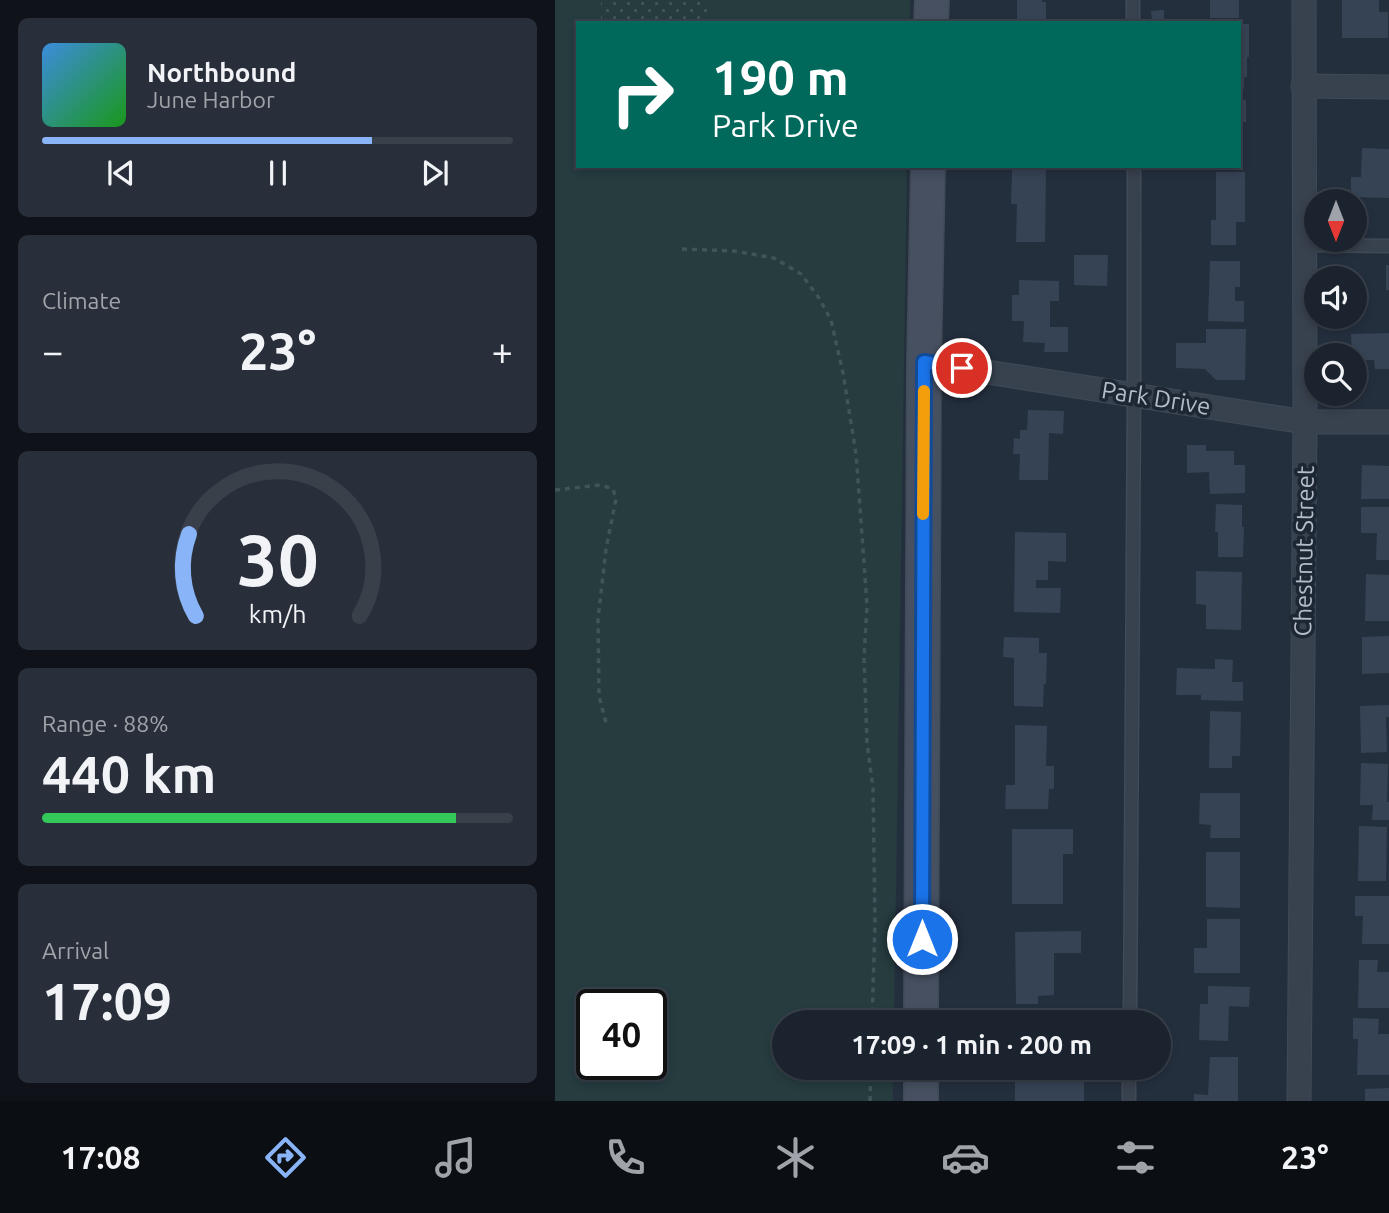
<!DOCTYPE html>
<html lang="en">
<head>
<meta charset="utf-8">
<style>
	body { margin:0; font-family:Ubuntu,sans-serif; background:#282f3a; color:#f1f3f6; height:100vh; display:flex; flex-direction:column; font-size:26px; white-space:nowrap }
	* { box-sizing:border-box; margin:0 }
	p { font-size:23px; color:#a0a4aa }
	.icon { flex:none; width:38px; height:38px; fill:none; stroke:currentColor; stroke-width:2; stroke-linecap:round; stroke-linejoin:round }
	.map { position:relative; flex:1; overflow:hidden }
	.panel { display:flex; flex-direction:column; gap:18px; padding:18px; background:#0f1319; width:555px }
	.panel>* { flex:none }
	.hud { position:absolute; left:21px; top:21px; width:665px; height:147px; border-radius:0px; box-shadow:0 4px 10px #0003,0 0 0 2px #39404a; background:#00695c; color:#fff; overflow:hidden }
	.needle { width:46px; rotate:180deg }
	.buttons { position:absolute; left:749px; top:189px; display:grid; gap:14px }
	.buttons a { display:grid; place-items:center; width:63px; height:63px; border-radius:50%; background:#1b232e; box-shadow:0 4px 10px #0003,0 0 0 2px #39404a; font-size:35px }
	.speed { position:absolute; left:21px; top:989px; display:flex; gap:14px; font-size:35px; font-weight:700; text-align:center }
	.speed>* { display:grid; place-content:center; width:91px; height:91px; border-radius:50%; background:#1b232e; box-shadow:0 4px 10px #0003,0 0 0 2px #39404a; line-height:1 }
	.speed .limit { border:4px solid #111; border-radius:10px; background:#fff; color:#111 }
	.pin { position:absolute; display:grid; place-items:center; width:60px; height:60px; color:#fff; margin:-30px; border:4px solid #fff; border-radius:50%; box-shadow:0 2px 7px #0007 }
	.me { position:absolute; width:77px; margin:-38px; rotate:0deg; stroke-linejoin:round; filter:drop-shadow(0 0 5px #0008) }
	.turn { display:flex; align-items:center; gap:24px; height:147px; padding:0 21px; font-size:32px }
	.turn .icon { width:91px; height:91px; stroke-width:2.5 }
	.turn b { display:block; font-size:49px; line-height:60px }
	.big { font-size:52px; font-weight:600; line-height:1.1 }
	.panel .tile { flex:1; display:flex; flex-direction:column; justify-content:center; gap:10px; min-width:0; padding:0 24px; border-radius:10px; background:#282f3a }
	.panel .dial { align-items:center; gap:0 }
	.dial svg { height:182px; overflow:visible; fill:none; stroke:#39404a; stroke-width:7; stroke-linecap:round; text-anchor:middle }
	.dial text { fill:#f1f3f6; stroke:none }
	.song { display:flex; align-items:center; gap:21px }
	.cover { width:84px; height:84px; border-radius:10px; background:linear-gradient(135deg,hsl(210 70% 55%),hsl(120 70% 35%)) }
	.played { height:7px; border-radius:4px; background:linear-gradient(90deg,#8ab4f8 70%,#39404a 70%) }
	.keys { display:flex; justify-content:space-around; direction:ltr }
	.heat { display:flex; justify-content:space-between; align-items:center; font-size:38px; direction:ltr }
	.charge { height:10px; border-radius:5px; background:linear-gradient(90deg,#34c759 88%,#39404a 0) }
	.trip { position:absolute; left:217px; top:1010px; width:399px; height:70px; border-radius:35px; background:#1b232e; box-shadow:0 4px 10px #0003,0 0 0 2px #39404a; font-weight:600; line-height:70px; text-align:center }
	.tabs { display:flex; height:112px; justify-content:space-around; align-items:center; background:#0b0e12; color:#a0a4aa }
	.tabs .icon { width:49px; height:49px }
	.tabs .selected { color:#8ab4f8 }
	.tabs b { font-size:32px; color:#f1f3f6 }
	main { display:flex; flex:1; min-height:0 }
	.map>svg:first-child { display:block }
</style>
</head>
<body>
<main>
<section class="panel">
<div class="tile">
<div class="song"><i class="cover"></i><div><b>Northbound</b><p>June Harbor</p></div></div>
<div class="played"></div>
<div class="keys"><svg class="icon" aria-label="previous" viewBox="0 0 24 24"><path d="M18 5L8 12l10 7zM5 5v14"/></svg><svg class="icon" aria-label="pause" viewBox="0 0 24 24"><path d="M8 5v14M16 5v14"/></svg><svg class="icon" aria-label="next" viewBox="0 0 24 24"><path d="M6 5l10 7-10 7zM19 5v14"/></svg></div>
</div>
<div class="tile"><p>Climate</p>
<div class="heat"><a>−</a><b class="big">23°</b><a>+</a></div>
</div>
<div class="tile dial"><svg viewBox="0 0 100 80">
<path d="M14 69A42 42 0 1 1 86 69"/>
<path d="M14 69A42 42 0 0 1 11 33" stroke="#8ab4f8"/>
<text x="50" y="56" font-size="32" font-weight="700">30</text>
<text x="50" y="72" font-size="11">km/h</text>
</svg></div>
<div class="tile"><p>Range · 88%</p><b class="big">440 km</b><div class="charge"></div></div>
<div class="tile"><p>Arrival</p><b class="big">17:09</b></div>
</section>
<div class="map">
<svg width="835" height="1101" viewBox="0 0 835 1101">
	<defs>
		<pattern id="park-dots" width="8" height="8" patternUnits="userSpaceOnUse" patternTransform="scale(1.75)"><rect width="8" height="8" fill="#263c3f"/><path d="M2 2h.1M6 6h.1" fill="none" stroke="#435659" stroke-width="1.8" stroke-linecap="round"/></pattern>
	</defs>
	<rect width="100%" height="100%" fill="#242f3e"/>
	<!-- grass -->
	<path fill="#263c3f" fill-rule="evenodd" d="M0 0H355V23H23V166H352L339 1022H229V1068H338V1101H0ZM37 1004H96V1064H37Z"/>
	<!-- park -->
	<polygon fill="url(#park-dots)" points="46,0 156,0 155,23 46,23"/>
	<!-- building -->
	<g fill="#364354">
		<polygon points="462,0 487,0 487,2 491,2 491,23 462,23"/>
		<rect x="655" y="0" width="29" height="18"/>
		<polygon points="787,0 824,0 824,12 833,12 833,38 787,38"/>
		<polygon points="609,10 609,19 597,20 596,11"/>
		<polygon points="684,24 694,24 694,57 692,57 692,77 689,77 689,89 684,89"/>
		<rect x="684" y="100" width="7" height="22"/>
		<polygon points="807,148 835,149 835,198 796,197 796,177 806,177"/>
		<polygon points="457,169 491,170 490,242 461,242 462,204 456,204"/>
		<polygon points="661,172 690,172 690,222 681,222 681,245 656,245 656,220 661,220"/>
		<polygon points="519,255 553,255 552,286 519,285"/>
		<polygon points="655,261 685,261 685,287 680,287 680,301 689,301 689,322 653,321"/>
		<rect x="831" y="265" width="4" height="25"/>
		<polygon points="464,280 504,281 504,301 495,301 495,327 513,327 513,352 489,352 490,343 468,342 469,321 457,321 457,295 464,295"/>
		<polygon points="651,329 691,329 690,380 661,380 650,369 621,368 621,343 651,343"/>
		<polygon points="835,333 835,369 820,369 819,360 800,360 800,355 797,355 796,334"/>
		<polygon points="473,410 509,411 508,434 494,433 493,480 464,480 465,454 458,454 459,438 465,439 465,430 472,430"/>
		<polygon points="632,445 651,445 651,451 679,451 679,465 690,465 690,493 655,494 654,472 632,473"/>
		<polygon points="807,465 835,466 835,499 806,499"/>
		<polygon points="661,504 687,505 687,527 689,527 688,557 663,557 663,532 660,532"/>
		<polygon points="806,507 835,507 835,560 821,560 822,533 806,533"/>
		<polygon points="460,532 511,533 511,562 493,561 493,580 481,580 481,588 506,588 505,613 459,612"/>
		<polygon points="641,571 687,572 686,630 651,629 651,605 641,604"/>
		<polygon points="811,574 835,575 835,621 810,621"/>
		<polygon points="835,636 835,673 807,674 807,637"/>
		<polygon points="449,637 484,638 484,653 492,653 491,684 489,684 488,707 459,706 459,658 448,657"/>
		<polygon points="660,659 678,660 677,682 688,682 688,701 646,700 646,695 621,695 622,668 660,669"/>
		<polygon points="835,705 835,717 831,717 832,752 806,753 805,706"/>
		<polygon points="655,711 686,712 685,756 677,756 677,768 654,768"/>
		<polygon points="460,725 492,726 491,766 499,766 499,789 494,789 493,809 450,809 451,785 460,785"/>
		<polygon points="806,763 833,764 832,802 835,802 835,820 817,820 818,805 805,805"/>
		<polygon points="645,793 685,793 685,838 655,838 656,825 644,824"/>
		<polygon points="804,826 832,827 831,881 803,881"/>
		<polygon points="457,829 518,829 518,854 508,854 508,904 457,904"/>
		<polygon points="651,852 685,852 685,908 651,907"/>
		<polygon points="800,896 835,896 835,944 807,944 808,916 800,916"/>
		<polygon points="652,919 685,919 685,973 639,973 639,948 652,948"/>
		<polygon points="526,931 526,953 499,953 499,995 483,996 483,1004 461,1004 460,932"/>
		<polygon points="804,960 823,960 822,972 835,972 834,1008 803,1008"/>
		<polygon points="653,986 695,987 694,1007 674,1006 673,1041 644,1040 645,1004 653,1004"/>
		<polygon points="798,1018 824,1019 823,1034 835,1034 834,1075 802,1075 803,1039 798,1039"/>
		<polygon points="655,1057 683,1057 683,1101 639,1101 639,1094 653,1095"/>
		<polygon points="460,1068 500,1068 499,1082 529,1082 529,1101 460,1101"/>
		<polygon points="834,1088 834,1101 810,1101 810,1089"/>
	</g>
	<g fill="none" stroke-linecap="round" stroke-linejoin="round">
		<defs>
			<g id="lane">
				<polyline points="578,0 578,23"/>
				<polyline points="749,245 835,246"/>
				<polyline points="575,1022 579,395 579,166"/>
				<polyline points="574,1101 574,1068"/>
			</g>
			<g id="street">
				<polyline points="748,86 835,87"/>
				<polyline points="369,362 750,422 835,422"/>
				<polyline points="744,1101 750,422 749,0"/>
			</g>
			<g id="secondary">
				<polyline points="376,23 377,0"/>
				<polyline points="366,1022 369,362 373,166"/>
				<polyline points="366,1101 366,1068"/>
			</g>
		</defs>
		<!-- lane casing -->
		<use href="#lane" stroke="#414a57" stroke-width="15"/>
		<!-- street casing -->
		<use href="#street" stroke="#414a57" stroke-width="25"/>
		<!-- secondary casing -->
		<use href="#secondary" stroke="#414a57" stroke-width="36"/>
		<!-- path -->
		<g stroke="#3f5557" stroke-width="3.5" stroke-dasharray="5 5" stroke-linecap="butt">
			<polyline points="127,249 179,251 219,258 246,274 264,298 276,320 288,373 301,454 309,562 312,606 309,658 311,713 312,743 318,788 320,923 317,1022"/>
			<polyline points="0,490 45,485 58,489 61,499 51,549 43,619 44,696 51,723"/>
			<polyline points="315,1101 316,1068"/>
		</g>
		<!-- lane -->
		<use href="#lane" stroke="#38414e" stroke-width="12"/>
		<!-- street -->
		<use href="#street" stroke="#38414e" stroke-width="23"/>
		<!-- secondary -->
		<use href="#secondary" stroke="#465061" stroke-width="33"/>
	</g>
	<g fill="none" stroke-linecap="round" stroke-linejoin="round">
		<defs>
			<polyline id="route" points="367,939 369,362 407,368"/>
		</defs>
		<!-- route casing -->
		<use href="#route" stroke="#114b97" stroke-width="18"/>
		<!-- route -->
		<use href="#route" stroke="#1a73e8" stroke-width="12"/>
		<!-- slow -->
		<polyline stroke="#f59e0b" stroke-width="12" points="368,514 369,391"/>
	</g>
	<g text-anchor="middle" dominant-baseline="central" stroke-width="7" stroke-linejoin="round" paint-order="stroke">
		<!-- street labels -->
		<g font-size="24" fill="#b4bcc9" stroke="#1d2633">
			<text transform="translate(601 398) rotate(9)">Park Drive</text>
			<text transform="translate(749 551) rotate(-89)">Chestnut Street</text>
		</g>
	</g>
</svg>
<div class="buttons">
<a><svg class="needle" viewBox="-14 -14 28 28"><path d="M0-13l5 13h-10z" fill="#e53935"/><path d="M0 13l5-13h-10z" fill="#a0a4aa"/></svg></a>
<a><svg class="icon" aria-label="sound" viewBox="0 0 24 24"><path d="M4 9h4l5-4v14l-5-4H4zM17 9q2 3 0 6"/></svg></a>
<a><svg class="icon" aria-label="search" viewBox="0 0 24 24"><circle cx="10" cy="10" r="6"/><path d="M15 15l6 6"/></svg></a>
</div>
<div class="speed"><div class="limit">40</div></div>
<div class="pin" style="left:407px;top:368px;background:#d93025"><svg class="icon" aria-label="arrive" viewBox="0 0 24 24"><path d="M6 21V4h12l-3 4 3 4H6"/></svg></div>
<svg class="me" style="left:367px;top:939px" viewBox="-20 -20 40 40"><circle r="17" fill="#1a73e8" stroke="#fff" stroke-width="3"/><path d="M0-11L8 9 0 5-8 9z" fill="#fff"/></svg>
<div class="trip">17:09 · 1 min · 200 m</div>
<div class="hud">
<div class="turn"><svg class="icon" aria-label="right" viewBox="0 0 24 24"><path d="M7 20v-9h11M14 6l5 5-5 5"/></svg><div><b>190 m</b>Park Drive</div></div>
</div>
</div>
</main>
<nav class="tabs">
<b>17:08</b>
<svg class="icon selected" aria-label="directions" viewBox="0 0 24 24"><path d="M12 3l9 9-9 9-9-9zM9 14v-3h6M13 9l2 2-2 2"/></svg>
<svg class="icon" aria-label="music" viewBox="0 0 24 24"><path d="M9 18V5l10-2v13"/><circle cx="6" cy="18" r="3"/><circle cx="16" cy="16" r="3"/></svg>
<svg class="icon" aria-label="phone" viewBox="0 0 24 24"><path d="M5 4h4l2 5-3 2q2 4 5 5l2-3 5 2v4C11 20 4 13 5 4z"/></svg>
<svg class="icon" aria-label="climate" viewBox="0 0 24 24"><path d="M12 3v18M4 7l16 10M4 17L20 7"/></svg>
<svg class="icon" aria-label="car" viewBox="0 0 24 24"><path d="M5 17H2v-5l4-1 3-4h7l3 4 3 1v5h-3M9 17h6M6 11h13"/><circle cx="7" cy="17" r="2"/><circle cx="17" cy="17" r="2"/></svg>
<svg class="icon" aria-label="filters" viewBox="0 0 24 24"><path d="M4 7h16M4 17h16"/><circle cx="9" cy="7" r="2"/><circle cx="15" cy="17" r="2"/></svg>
<b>23°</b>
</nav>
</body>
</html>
